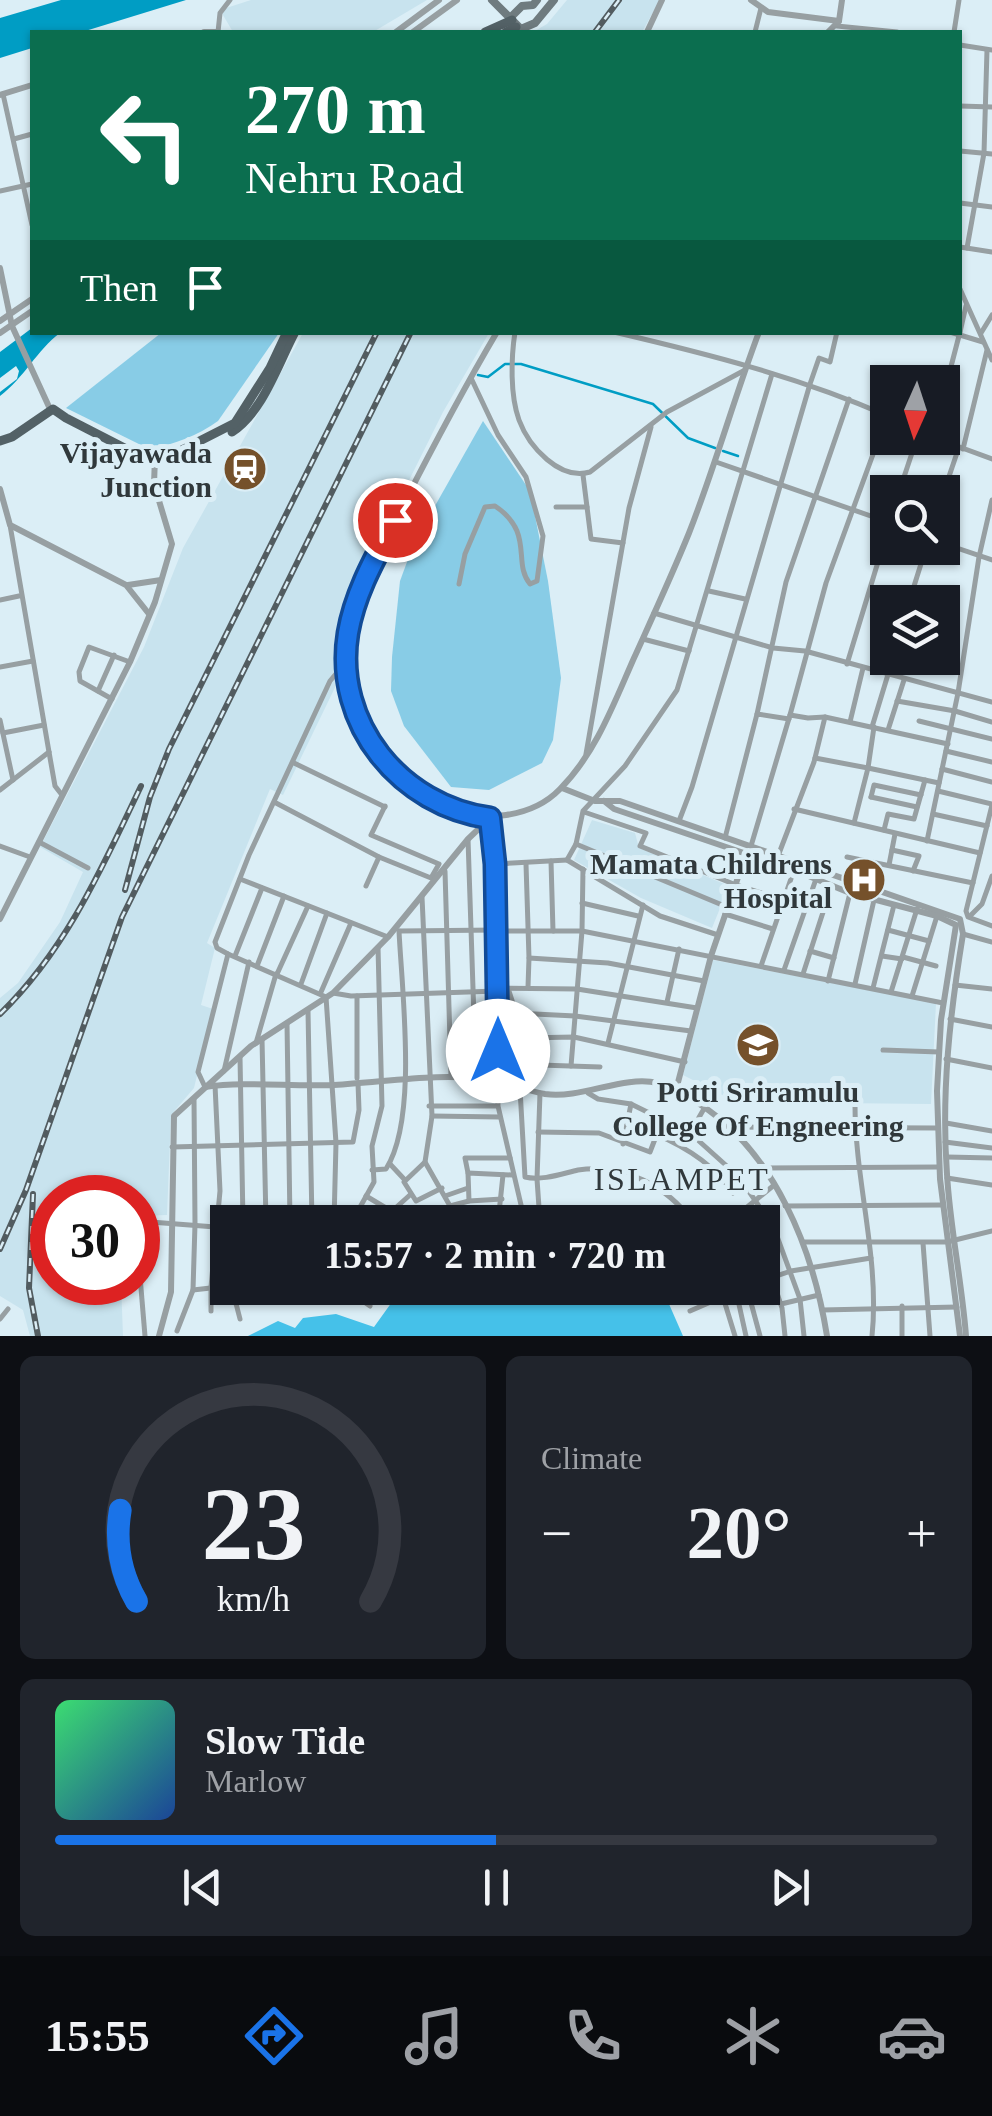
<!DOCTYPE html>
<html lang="en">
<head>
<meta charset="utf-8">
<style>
	body { margin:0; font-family:"Times New Roman",serif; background:#20242c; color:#f1f3f6; height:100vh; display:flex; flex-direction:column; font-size:38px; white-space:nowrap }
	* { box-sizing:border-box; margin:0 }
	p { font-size:32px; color:#9ea1a6 }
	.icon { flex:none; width:55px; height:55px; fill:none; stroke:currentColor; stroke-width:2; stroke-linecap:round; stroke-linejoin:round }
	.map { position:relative; height:1336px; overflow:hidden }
	.drawer { display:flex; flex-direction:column; gap:20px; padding:20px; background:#0d0f14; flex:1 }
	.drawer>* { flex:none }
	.hud { position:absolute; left:30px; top:30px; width:932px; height:305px; border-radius:0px; box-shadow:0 2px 8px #0004; background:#0b6e4f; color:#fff; overflow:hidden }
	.needle { width:65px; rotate:183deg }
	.tools { position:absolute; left:870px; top:365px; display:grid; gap:20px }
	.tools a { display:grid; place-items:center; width:90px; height:90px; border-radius:0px; background:#171b24; box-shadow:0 2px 8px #0004; font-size:50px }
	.speed { position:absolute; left:30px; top:1175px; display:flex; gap:20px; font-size:50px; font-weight:700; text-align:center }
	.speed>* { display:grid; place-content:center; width:130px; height:130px; border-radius:50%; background:#171b24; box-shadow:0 2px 8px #0004; line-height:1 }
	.speed .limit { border:15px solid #d22; background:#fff; color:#111 }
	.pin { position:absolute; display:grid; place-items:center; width:85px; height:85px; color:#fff; margin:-42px; border:5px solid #fff; border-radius:50%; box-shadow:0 2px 10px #0007 }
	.me { position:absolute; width:110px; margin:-55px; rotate:0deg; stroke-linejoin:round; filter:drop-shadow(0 0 8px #0008) }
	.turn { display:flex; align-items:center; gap:35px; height:210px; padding:0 50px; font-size:45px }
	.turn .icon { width:130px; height:130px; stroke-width:2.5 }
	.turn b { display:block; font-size:70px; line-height:85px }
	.then { display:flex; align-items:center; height:95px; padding:0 50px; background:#0003; gap:20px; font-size:38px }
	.big { font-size:75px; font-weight:700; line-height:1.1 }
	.drawer .widget { flex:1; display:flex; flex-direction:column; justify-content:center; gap:15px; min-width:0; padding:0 35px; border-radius:15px; background:#20242c }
	.drawer .dial { align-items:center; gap:0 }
	.dial svg { height:260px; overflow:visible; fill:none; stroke:#363941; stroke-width:7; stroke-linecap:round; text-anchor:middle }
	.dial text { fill:#f1f3f6; stroke:none }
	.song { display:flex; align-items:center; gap:30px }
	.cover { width:120px; height:120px; border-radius:15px; background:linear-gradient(135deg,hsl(140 70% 55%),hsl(220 70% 35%)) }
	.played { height:10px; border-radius:5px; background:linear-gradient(90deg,#1a73e8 50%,#363941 50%) }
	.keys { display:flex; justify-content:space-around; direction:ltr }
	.heat { display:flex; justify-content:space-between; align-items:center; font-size:55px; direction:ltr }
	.drawer .tiles { flex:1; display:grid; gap:20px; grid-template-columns:1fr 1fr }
	.widget:last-child { grid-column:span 2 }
	.trip { position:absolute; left:210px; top:1205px; width:570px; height:100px; border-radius:0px; background:#171b24; box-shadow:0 2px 8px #0004; font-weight:700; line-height:100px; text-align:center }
	.tabs { display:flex; height:160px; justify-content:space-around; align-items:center; background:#090b0e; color:#9ea1a6 }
	.tabs .icon { width:70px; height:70px }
	.tabs .current { color:#1a73e8 }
	.tabs b { font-size:45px; color:#f1f3f6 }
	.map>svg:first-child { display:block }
</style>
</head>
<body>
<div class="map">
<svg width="992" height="1336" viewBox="0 0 992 1336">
	<rect width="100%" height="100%" fill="#dbeef6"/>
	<!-- built -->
	<g fill="#c8e3ee">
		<polygon points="251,0 427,0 373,32 233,32 220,10"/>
		<polygon points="567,0 660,0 642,32 533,32 547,24"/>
		<polygon points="303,333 489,333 443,412 350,599 342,642 342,673 283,795 270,789 207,943 215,948 201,1005 213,1009 194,1088 171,1115 167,1215 138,1216 138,1198 52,1198 52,1282 121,1283 123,1336 30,1336 23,1310 0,1296 0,998 18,983 60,922 83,872 40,847 144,647 183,548"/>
		<polygon points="592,820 635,833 639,848 729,886 712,928 641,898 574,860"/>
		<polygon points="713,960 936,1003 931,1104 736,1102 683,1075"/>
	</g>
	<!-- green -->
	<g fill="#88cce6">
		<path d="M161 333H279L218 421C199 435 173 445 149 449L66 408Z"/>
		<polygon points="483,421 530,491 548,581 561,678 553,740 542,763 489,790 451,787 404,726 391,691 392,657 400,581 414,543"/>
	</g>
	<!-- forest -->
	<polygon fill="#45c1e9" points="402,1288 662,1288 683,1336 248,1336 278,1321 295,1328 303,1318 336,1314 374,1327"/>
	<!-- water -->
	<g fill="#009dc4">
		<polygon points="61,0 186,0 82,32 32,32 32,48 0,58 0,18"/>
		<path d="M32 328V332L60 333C37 350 24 378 0 396V392L17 379 19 371 16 366 0 378V352Z"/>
	</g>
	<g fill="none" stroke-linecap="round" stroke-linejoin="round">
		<!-- stream -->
		<g stroke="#009dc4" stroke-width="2.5">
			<polyline points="478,375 488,377 505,364 521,364 653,404 688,438 715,448"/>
			<polyline points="723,451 738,456"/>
		</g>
		<!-- minor -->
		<g stroke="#979fa2" stroke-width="5">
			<polyline points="837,26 897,32"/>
			<polyline points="218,32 220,13 230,0"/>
			<polyline points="755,32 761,8"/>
			<polyline points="954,32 959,0"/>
			<polyline points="960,45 992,50"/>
			<polyline points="3,94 32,225"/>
			<polyline points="960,106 992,107"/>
			<polyline points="14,139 32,134"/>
			<polyline points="960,151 992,154"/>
			<polyline points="0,191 32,184"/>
			<polyline points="960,203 992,207"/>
			<polyline points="960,247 992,252"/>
			<polyline points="967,248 984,153 987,50"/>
			<polyline points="960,289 992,360"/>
			<path d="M515 332C511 358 510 395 519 420 529 447 560 481 590 472L667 412 745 370"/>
			<path d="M614 332C708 354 799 377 888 416"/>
			<polyline points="950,332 983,342"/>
			<polyline points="960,332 966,306"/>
			<polyline points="981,333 992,315"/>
			<polyline points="942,401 960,332"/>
			<polyline points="935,438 992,459"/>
			<polyline points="963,449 987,350"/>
			<polyline points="716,462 888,522"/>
			<polyline points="583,475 591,539 623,543"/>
			<polyline points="899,492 917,438"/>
			<polyline points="942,497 959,447"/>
			<polyline points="556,507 587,507"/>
			<polyline points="10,525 49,752 55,786 62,795"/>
			<polyline points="942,543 992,560"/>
			<path d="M459 584 465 554 485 507 495 506C535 533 512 562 530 584L537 581 543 536 526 477 498 435 471 378"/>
			<polyline points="709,591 745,599"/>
			<polyline points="0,600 19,596"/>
			<polyline points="909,602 926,548"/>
			<polyline points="654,613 773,648 805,651 992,702"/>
			<polyline points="643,639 689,651"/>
			<polyline points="847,664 888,529"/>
			<polyline points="0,667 33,661"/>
			<polyline points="98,691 114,655"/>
			<polyline points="112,699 80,681 79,672 89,647 130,662"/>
			<polyline points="897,701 955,711 992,722"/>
			<polyline points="757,714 786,582 849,399"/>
			<polyline points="790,715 826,583 887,416"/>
			<polyline points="0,720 13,780"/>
			<polyline points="919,721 992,739"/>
			<polyline points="850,722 863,668"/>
			<polyline points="872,727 893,658"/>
			<polyline points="888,730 904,680"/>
			<polyline points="3,733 44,725"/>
			<polyline points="946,751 992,762"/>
			<polyline points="586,754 629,508 651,427"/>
			<polyline points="815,758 868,768 874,727"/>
			<polyline points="294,763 385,807"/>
			<polyline points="942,769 992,782"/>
			<polyline points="0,790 49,752"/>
			<polyline points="938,791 992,804"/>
			<polyline points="871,797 874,785 921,795"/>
			<polyline points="871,797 917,807"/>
			<polyline points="276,803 379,857"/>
			<polyline points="992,805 966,911 968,917 992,926"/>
			<polyline points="794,809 980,853"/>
			<polyline points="584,812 646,833 640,846 736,885 783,900"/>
			<polyline points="933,814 987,826"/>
			<polyline points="490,818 495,864 498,1106 525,1222"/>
			<polyline points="679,821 692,787 810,384 819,358 830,362 837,332"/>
			<polyline points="854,823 868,768 939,783"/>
			<polyline points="884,830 888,814 914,819 925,780"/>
			<polyline points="725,838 757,714 789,719"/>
			<polyline points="468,839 476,1078"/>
			<polyline points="927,841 958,693 979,557 992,500"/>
			<polyline points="39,842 88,868"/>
			<polyline points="576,844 583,811 625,766 677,690 772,374"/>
			<polyline points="0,846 30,857"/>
			<polyline points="751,846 790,715 808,718 825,717 948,744"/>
			<polyline points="892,850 919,856 913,871"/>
			<polyline points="778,856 814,762 825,717"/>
			<polyline points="847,857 973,883"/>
			<polyline points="551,861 553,931"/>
			<polyline points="495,864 567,860"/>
			<polyline points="526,864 529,958"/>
			<polyline points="889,865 895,834"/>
			<polyline points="445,871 451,1076"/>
			<polyline points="240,879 388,937"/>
			<polyline points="366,886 379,857 431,878 439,864 371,835 385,806"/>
			<polyline points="422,897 432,1116 425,1162 404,1182 416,1201 442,1188"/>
			<polyline points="582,903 638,916"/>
			<polyline points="725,914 773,929"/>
			<polyline points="970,916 982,904 992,876"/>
			<polyline points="888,930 929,941"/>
			<polyline points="400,931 497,930"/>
			<polyline points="497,931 582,931 943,1003"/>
			<polyline points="963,934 992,942"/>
			<polyline points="718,935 660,916 567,860 576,844 727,907"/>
			<polyline points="810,951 834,958"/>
			<polyline points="235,956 262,888"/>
			<polyline points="882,956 902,959"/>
			<polyline points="903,957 936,966"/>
			<polyline points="257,966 284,896"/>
			<polyline points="761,966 794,870"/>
			<polyline points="784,970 816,879"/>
			<polyline points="277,974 308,906"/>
			<polyline points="803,974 826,903"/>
			<polyline points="828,981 850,893"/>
			<polyline points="301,984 327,913"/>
			<polyline points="855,984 874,900"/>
			<polyline points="955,985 992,989"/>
			<polyline points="528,987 529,958 608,963 704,981"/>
			<polyline points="497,988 577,989 697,1008"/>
			<polyline points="508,988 524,1038 574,1037 685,1062"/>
			<polyline points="873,988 894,905"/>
			<polyline points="321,992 351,923"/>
			<polyline points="891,992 917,909"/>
			<polyline points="333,993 351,996 497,991"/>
			<polyline points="357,996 357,1078"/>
			<polyline points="912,996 937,916"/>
			<polyline points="667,1002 679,949"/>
			<polyline points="308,1011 312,1222"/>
			<polyline points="515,1013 575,1016 691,1031"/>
			<polyline points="950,1019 992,1027"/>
			<polyline points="287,1023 290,1222"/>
			<polyline points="534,1037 540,1065 600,1067"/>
			<polyline points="262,1039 266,1222"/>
			<polyline points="256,1043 276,974"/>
			<polyline points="608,1043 643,905"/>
			<polyline points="883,1050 939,1052"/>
			<polyline points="240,1057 243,1222"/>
			<polyline points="946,1059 992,1068"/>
			<polyline points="571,1066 582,931 583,869"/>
			<polyline points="224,1071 249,962"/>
			<polyline points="205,1087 198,1072 228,954"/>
			<path d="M520 1089 525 1177C542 1181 561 1174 578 1170 623 1163 667 1186 693 1222"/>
			<polyline points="588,1093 598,1099 631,1104 690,1133 739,1177 774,1228 800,1299 804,1336"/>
			<path d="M855 1105C855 1182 880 1259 872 1336"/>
			<polyline points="429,1106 496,1106"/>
			<polyline points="432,1116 499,1117"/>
			<polyline points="946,1123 992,1131"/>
			<polyline points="731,1127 937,1128"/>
			<polyline points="538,1132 599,1133 650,1152 655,1139 653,1133 656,1116"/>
			<polyline points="690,1133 705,1107"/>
			<path d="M655 1134C686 1147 715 1165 733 1193"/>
			<polyline points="945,1142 992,1148"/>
			<polyline points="623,1144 631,1104"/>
			<polyline points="172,1147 353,1142 359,1110 358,1083"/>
			<polyline points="947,1157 992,1158"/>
			<polyline points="425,1162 450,1206 469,1201 502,1199"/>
			<polyline points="390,1164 404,1179"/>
			<polyline points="763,1168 939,1167"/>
			<path d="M372 1170 386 1169C418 1119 402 993 399 931"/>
			<polyline points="468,1173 465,1158 510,1158"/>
			<polyline points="947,1178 992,1185"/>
			<polyline points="366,1196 391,1211"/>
			<polyline points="445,1196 468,1188"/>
			<polyline points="469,1201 468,1173 512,1175"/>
			<polyline points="785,1206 942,1205"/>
			<polyline points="746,1208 752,1222"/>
			<polyline points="334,1215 354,1218 374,1182 372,1146 382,1106 378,947"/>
			<polyline points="138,1221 228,1228"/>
			<polyline points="334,1222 336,1143 326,997 228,954 217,948 215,942 249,855 330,681 345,663"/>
			<polyline points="380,1222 411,1194"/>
			<polyline points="498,1222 503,1175"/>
			<polyline points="540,1222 537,1179 540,1093"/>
			<polyline points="704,1222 746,1208 773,1186"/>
			<polyline points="804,1242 947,1242 992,1231"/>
			<polyline points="923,1243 930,1336"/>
			<polyline points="762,1248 782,1308 785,1336"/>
			<polyline points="138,1252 145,1336"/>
			<polyline points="762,1281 791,1271 871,1258"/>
			<polyline points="91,1286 110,1282"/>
			<polyline points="232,1288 240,1319"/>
			<polyline points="335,1288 357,1297 370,1306"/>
			<polyline points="747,1288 760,1336"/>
			<polyline points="193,1290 228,1286"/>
			<polyline points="723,1297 735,1336"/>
			<polyline points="235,1303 300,1288"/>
			<polyline points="781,1304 819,1295"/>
			<polyline points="822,1310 957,1307"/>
			<polyline points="211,1311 211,1287 220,1191 215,1085"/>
			<polyline points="690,1311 736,1291"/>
			<polyline points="0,1319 8,1309"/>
			<polyline points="177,1331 193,1290 195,1224 194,1098"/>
			<polyline points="746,1336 736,1291 746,1288"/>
			<polyline points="902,1336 902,1306"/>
		</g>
		<!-- tertiary -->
		<g stroke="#979fa2" stroke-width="6">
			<polyline points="751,0 768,12 839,21"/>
			<polyline points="204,32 218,32"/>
			<polyline points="396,32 439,0"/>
			<polyline points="413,32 457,0"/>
			<polyline points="647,32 662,0"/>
			<polyline points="828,32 839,21 842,0"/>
			<polyline points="0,95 32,85"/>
			<polyline points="0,268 12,326 50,409"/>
			<polyline points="0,321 32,299"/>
			<path d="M497 332C461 393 428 456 396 519 376 556 352 594 347 637 339 709 380 780 447 808 482 823 532 818 560 789 596 753 614 703 634 658 653 616 672 575 689 533 715 467 734 398 759 332"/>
			<polyline points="0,333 32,311"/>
			<polyline points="0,489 10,525 126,585 149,614"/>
			<polyline points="128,585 161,580"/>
			<path d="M562 788 595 801H620L960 919 963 934C950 1014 941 1092 947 1174 950 1228 962 1282 966 1336"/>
			<polyline points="604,801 614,809 794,870 850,893 937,916 956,925 941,1020 937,1091 940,1179 960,1336"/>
			<polyline points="0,919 130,662 155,602 172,544 154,484 155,457"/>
			<path d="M205 1087C247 1081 291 1087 334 1085 388 1082 439 1072 493 1080 511 1083 527 1091 545 1094 583 1099 622 1075 658 1083 673 1087 686 1095 698 1103 775 1152 813 1249 827 1336"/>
			<polyline points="676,1090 711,956 746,854"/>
			<polyline points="159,1336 171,1292 174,1116 251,1046 333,993 388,937 468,839 489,819"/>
		</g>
		<!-- secondary -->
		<g stroke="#6f7b7f" stroke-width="8">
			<polyline points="492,0 521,29 535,23 554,0"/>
			<polyline points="511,17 522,6 533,5 537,0"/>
		</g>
		<!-- primary -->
		<g stroke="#536166" stroke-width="9">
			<polyline points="485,32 512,20"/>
			<polyline points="506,32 516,27"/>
			<path d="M232 432C263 412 278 364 295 332"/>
			<polyline points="0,441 12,437 53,409 66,418 140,456 155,457 178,452 235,423 270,368 287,332"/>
		</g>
		<defs>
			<g id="rail">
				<polyline points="595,32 619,0"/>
				<polyline points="125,890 150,797 169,749 377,332"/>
				<path d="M0 1014C66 950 102 868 141 786"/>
				<polyline points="33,1194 29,1288 38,1336"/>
				<polyline points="0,1249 26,1190 122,917 411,332"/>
			</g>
		</defs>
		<!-- rail casing -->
		<use href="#rail" stroke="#525c60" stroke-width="6"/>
		<!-- rail -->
		<use href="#rail" stroke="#dbeef6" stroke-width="2.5" stroke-dasharray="8" stroke-linecap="butt"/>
	</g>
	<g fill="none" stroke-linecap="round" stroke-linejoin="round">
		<defs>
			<path id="route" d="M395 520C376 556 355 592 348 633 333 724 401 806 490 818L495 864 498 1051"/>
		</defs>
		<!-- route casing -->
		<use href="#route" stroke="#114b97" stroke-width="25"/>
		<!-- route -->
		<use href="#route" stroke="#1a73e8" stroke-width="18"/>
	</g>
	<!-- icons -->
	<defs>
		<symbol id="station-disc" viewBox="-11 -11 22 22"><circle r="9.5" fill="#75512b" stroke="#dbeef6"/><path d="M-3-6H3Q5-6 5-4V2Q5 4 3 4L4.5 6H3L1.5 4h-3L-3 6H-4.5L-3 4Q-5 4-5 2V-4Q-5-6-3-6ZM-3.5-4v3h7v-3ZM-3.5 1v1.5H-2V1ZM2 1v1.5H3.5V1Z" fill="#fff"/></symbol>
		<symbol id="hospital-disc" viewBox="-11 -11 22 22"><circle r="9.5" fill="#75512b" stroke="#dbeef6"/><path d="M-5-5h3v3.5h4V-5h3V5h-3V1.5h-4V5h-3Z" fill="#fff"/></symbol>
		<symbol id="university-disc" viewBox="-11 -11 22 22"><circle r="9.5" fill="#75512b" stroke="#dbeef6"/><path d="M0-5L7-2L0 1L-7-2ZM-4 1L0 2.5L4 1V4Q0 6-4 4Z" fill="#fff"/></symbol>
	</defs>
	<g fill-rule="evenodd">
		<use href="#station-disc" x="220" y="444" width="50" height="50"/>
		<use href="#hospital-disc" x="839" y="855" width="50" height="50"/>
		<use href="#university-disc" x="733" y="1020" width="50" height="50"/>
	</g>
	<g text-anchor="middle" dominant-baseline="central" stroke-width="10" stroke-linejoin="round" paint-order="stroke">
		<!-- poi labels -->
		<g font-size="30" font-weight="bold" fill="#30383b" stroke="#dbeef6" text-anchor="end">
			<text x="212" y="452">Vijayawada<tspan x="212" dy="34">Junction</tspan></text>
			<text x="832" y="863">Mamata Childrens<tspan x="832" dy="34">Hospital</tspan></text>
			<text x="758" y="1091" text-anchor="middle">Potti Sriramulu<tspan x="758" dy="34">College Of Engneering</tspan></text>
		</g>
		<!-- neighbourhood labels -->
		<g font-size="32" letter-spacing="2.5" fill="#30383b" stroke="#dbeef6">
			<text x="682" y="1179">ISLAMPET</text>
		</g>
	</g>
</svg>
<div class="tools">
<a><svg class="needle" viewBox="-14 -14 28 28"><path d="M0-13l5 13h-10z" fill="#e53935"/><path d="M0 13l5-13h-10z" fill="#9ea1a6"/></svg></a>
<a><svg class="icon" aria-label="search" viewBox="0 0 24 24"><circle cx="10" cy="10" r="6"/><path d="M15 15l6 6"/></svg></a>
<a><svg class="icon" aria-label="layers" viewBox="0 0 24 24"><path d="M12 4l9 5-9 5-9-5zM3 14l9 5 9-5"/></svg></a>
</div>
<div class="speed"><div class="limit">30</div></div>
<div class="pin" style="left:395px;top:520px;background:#d93025"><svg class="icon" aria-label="arrive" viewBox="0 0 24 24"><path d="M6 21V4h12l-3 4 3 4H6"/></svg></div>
<svg class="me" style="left:498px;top:1051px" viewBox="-20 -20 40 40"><circle r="19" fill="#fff"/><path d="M0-13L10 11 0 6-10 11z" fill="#1a73e8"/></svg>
<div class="trip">15:57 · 2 min · 720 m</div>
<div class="hud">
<div class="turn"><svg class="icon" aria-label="left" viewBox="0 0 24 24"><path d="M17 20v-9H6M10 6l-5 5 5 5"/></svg><div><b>270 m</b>Nehru Road</div></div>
<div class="then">Then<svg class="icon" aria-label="arrive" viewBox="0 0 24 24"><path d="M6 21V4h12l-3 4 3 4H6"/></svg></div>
</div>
</div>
<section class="drawer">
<div class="tiles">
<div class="widget dial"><svg viewBox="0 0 100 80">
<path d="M14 69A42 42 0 1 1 86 69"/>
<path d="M14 69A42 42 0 0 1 9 41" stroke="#1a73e8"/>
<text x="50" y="56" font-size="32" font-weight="700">23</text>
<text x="50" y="72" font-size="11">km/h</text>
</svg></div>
<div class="widget"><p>Climate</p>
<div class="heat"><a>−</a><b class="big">20°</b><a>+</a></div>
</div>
<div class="widget">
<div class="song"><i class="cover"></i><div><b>Slow Tide</b><p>Marlow</p></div></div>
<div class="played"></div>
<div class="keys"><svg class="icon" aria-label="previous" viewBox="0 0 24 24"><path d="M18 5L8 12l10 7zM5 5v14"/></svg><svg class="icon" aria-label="pause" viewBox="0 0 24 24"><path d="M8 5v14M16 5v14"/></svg><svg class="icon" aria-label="next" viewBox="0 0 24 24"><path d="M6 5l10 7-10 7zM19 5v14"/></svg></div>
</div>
</div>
</section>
<nav class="tabs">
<b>15:55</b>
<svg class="icon current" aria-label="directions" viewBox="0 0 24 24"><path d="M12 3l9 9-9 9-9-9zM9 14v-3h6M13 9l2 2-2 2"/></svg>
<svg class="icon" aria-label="music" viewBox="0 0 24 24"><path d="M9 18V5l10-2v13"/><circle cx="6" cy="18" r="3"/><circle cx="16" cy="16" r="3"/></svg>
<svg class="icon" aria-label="phone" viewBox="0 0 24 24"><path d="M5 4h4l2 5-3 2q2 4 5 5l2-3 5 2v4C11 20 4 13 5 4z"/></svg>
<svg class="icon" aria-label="climate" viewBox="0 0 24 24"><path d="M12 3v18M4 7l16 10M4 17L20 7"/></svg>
<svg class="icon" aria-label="car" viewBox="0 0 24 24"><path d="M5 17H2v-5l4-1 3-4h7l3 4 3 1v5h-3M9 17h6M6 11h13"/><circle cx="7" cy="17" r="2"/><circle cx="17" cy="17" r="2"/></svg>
</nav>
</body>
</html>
